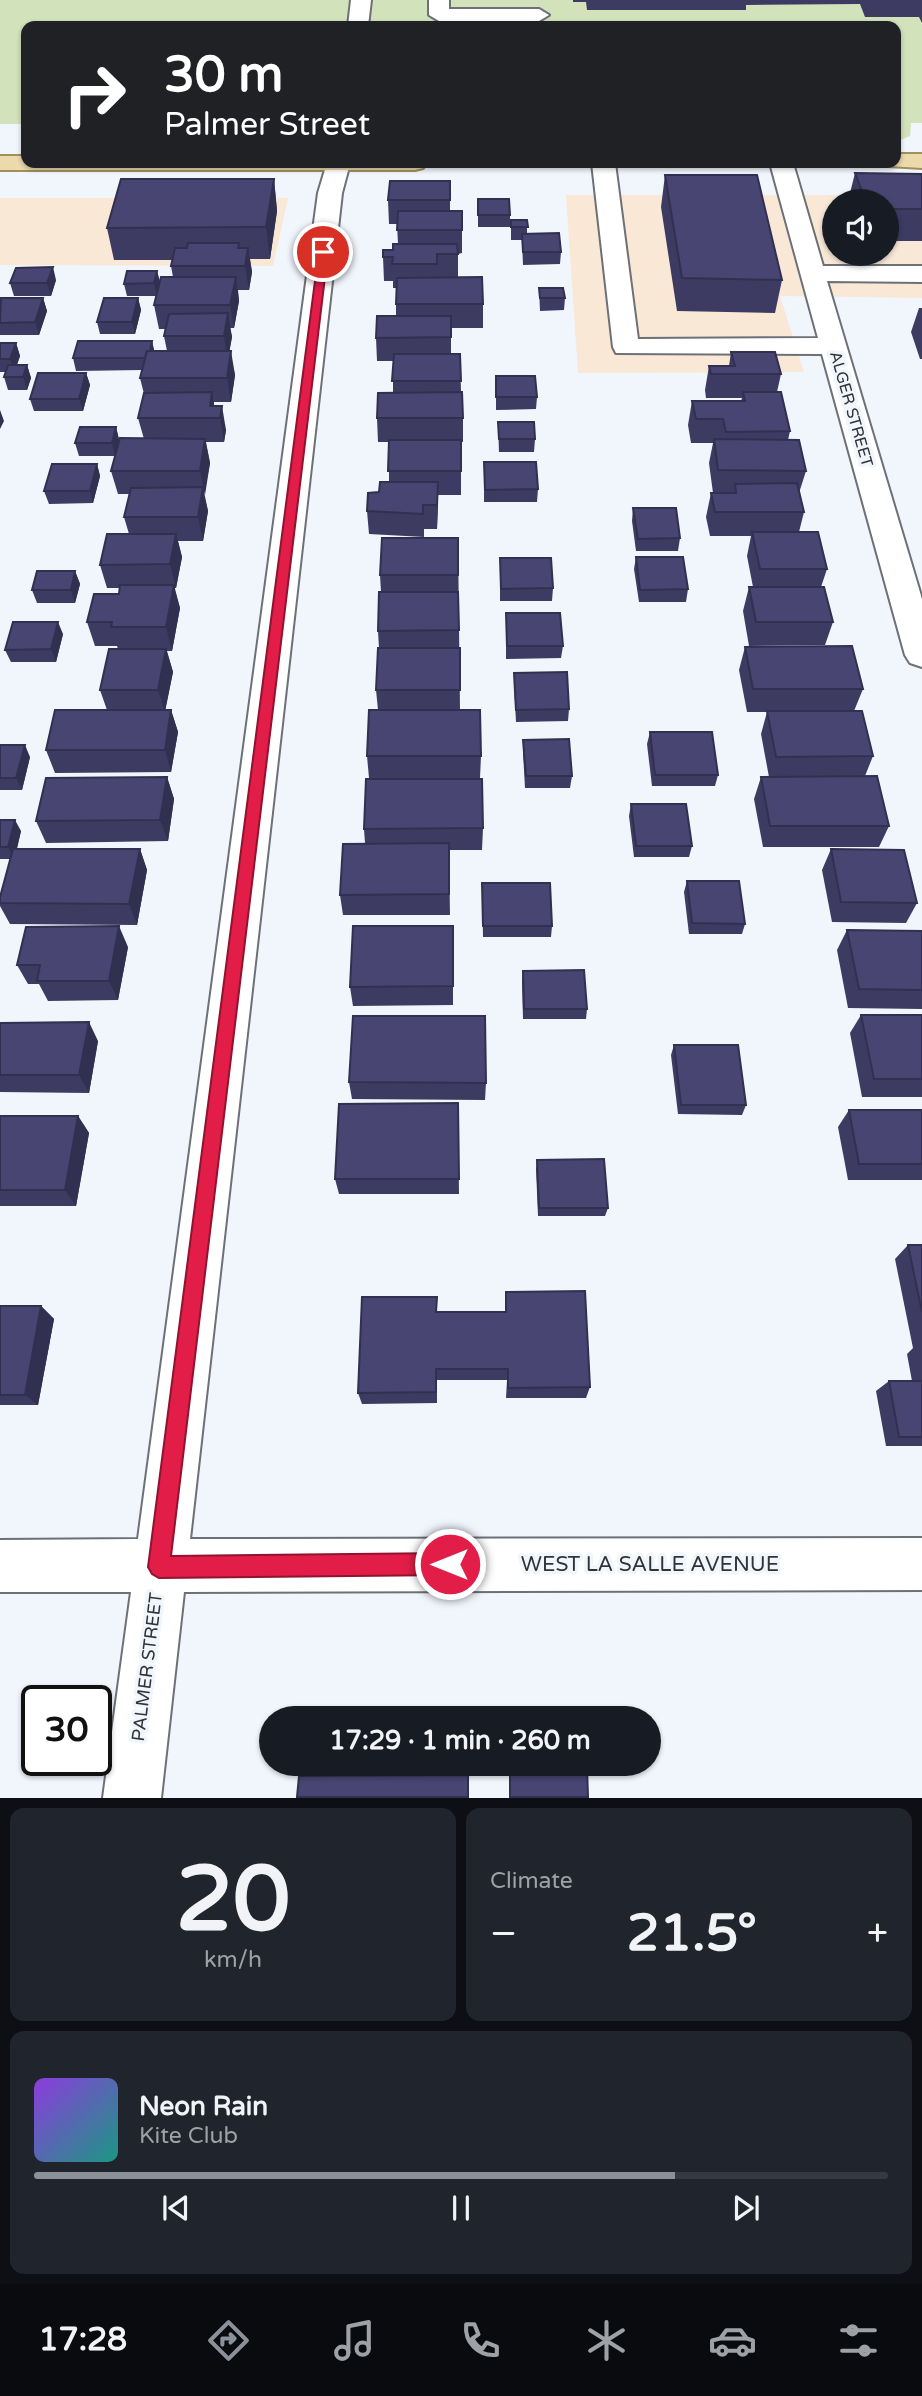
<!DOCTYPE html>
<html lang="en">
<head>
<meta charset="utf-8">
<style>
	body { margin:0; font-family:"Varela Round",sans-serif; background:#20242c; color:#f1f3f6; height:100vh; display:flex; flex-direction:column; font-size:26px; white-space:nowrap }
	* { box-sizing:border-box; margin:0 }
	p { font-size:23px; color:#9ea1a6 }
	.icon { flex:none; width:38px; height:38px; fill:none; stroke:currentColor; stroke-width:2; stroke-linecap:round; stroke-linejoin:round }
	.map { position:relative; height:1798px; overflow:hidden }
	.drawer { display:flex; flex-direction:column; gap:10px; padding:10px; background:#0d0f14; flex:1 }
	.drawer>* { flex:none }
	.guide { position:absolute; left:21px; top:21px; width:880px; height:147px; border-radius:14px; box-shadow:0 2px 5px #0004; background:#202124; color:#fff; overflow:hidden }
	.buttons { position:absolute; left:822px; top:189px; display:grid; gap:14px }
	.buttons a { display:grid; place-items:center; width:77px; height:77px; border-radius:50%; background:#171b24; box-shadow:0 2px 5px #0004; font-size:35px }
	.speed { position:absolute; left:21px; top:1685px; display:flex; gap:14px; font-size:35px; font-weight:700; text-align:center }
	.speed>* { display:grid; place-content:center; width:91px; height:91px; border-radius:50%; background:#171b24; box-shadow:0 2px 5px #0004; line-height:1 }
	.speed .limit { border:4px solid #111; border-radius:10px; background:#fff; color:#111 }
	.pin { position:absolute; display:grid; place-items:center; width:60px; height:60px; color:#fff; margin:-30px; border:4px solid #fff; border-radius:50%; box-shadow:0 2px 7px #0007 }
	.me { position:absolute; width:77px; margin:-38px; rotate:270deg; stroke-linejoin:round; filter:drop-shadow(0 0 5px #0008) }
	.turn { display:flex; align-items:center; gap:24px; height:147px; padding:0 28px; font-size:32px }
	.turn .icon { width:91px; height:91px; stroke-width:2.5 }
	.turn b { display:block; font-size:49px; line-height:60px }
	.big { font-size:52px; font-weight:700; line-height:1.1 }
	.drawer .tile { flex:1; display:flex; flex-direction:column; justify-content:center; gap:10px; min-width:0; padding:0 24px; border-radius:14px; background:#20242c }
	.drawer .dial { align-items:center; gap:0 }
	.dial b { font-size:91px; line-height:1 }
	.song { display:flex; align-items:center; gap:21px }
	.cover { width:84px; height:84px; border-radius:10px; background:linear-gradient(135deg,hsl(270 70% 55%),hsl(170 70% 35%)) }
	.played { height:7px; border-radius:4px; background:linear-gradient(90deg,#8c9099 75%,#363941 75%) }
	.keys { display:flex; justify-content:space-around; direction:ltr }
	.heat { display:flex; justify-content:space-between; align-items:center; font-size:38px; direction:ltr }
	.drawer .tiles { flex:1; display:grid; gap:10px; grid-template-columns:1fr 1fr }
	.tile:last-child { grid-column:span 2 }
	.trip { position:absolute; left:259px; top:1706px; width:402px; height:70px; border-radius:35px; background:#171b24; box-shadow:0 2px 5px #0004; font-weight:700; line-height:70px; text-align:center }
	.menu { display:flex; height:112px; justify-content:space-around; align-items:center; background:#090b0e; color:#9ea1a6 }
	.menu .icon { width:49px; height:49px }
	.menu .active { color:#8c9099 }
	.menu b { font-size:32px; color:#f1f3f6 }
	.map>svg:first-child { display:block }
</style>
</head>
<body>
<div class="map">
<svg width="922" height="1798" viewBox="0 0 922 1798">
	<rect width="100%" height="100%" fill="#f1f5fc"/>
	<!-- commercial -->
	<g fill="#f9e8d6" fill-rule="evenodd">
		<path d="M566 195H922V298L780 296 804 372 578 373ZM835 201H887V254H835Z"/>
		<polygon points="0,198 288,198 273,266 0,265"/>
	</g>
	<!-- green -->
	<polygon fill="#d2e2bb" points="0,0 922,0 922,123 911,123 910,136 896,142 896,26 26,26 26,124 0,124"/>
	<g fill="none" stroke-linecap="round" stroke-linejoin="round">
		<defs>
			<g id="minor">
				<polygon points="351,0 371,0 368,26 348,26"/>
				<polygon points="429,0 449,0 449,9 539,9 549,15 539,21 439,21 429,15"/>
				<polygon points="327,163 350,163 342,193 190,1539 922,1538 922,1590 184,1592 161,1798 103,1798 131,1592 0,1592 0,1540 138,1539 318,193"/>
				<polygon points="592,163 615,163 638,339 818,338 770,163 793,163 823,266 922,266 922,282 827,281 922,599 922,667 910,663 905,655 822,354 616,353 613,347"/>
			</g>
			<g id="major">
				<polygon points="896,154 922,154 922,168 888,166 886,163 896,163"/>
				<polygon points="0,156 26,156 26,163 427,163 423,168 415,170 0,170"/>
			</g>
		</defs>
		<!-- minor casing -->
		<use href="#minor" stroke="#6d7177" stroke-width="4"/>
		<!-- major casing -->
		<use href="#major" stroke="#a28f5e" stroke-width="4"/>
		<!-- minor -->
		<use href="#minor" fill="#fff" fill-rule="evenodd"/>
		<!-- major -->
		<use href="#major" fill="#ecd9ac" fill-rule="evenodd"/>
	</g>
	<!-- wall -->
	<g fill="#3e3b62">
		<polygon points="573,0 922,0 922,23 919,17 865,17 860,4 746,5 746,10 587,10 586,2 573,2"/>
		<polygon points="855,173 922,174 922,241 887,241 887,201 848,201"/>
		<polygon points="665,175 782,280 775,313 677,311 661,207"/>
		<polygon points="274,179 277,211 270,259 250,259 252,272 249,290 238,290 239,301 234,328 230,328 232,337 229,351 235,375 231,402 214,402 214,406 226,430 224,442 206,442 210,463 204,495 208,511 203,541 178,541 182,557 176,588 174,588 180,608 172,651 167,651 173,672 165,710 171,710 178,732 171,772 55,773 46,750 107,710 100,690 118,649 117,646 95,646 87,622 119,594 120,588 107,588 100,565 129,534 124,517 129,494 118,494 111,471 115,456 79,456 75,443 116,427 119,439 144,439 138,418 144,394 140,378 142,370 76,371 73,358 152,341 154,351 167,351 164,336 165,329 159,329 154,305 156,296 127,296 124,284 157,271 160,282 173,277 171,266 172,260 114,260 107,228"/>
		<polygon points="450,181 450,211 462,211 462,253 458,254 458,277 483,304 483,328 451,328 451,354 460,354 461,392 463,418 463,442 461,442 461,495 438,495 437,529 424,529 424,537 369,534 367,511 379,492 389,482 389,442 378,442 377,418 393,392 393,361 377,361 376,338 396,316 396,288 393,288 393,281 384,281 383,257 393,250 398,244 397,224 389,224 388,200"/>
		<polygon points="478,199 510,215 510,227 478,227"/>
		<polygon points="511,220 527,220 527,234 561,252 560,264 523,265 522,240 511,240"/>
		<polygon points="56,280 51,296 14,296 10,283"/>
		<polygon points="539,288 565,298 564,310 540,311"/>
		<polygon points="43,298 47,311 39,335 0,335 0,301"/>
		<polygon points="138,298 141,310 135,334 100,334 97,322"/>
		<polygon points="919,308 922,308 922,359 920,359 911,332"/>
		<polygon points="0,343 16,343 20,356 17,365 27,365 31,378 27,390 8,390 4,377 6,372 0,372"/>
		<polygon points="731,352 781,374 777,392 790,431 788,440 806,471 799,493 804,512 799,532 827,569 821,587 833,622 825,645 749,646 743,611 749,587 753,587 747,556 751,536 710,536 706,517 711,493 713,493 709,463 713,443 691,443 688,425 692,401 741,401 742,398 706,398 705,390 709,366 729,366"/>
		<polygon points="86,373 90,385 83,411 34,411 30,399"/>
		<polygon points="496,376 537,397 536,409 496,410"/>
		<polygon points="498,422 535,439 534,452 499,452"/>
		<polygon points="484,462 538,489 537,502 484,502"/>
		<polygon points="97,464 100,476 93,503 49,504 44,491"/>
		<polygon points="633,508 680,538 678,551 636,551 632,521"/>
		<polygon points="458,538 460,710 481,756 480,778 369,778 367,756 378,710 376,690 379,648 378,631 381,592 380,575"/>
		<polygon points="636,557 688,589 686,602 639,602 634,569"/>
		<polygon points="500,558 553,588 552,601 500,601"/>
		<polygon points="75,571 80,584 75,603 37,603 32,590"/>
		<polygon points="506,613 563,646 561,658 506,659"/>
		<polygon points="63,634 56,662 11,662 5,650"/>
		<polygon points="745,647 863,689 854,711 873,756 865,776 889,826 879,847 763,847 754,799 761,777 769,777 761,734 767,712 747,712 739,670"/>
		<polygon points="514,673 569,709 568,721 516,722 514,685"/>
		<polygon points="650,732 718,775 715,786 652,786 647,744"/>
		<polygon points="523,740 572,776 570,788 525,788 523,752"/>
		<polygon points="0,745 30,757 22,790 0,790"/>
		<polygon points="167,777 174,799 168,841 46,843 36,821"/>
		<polygon points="631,804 692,846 689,857 634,857 629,816"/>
		<polygon points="0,820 21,831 17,849 140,849 147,870 137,925 10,924 0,906 0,897 10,859 0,859"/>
		<polygon points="483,828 482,850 449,850 450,915 343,915 340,895 365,843 364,829"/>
		<polygon points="831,849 917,903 906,923 832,922 822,870"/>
		<polygon points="687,881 745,924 742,934 689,934 684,892"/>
		<polygon points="482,883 552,926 551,937 483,937"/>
		<polygon points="453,926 453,1005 353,1006 350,987"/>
		<polygon points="847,930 922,931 922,1009 848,1008 837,950"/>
		<polygon points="128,947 118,1000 48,1001 39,984 28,984 17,965"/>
		<polygon points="523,971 587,1009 586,1019 523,1019 522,981"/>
		<polygon points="861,1015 922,1015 922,1097 862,1097 850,1033"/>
		<polygon points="0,1023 98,1041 89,1093 0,1092"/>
		<polygon points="674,1045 746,1105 742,1115 678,1114 671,1055"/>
		<polygon points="349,1082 486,1083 485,1100 352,1099"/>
		<polygon points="458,1103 459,1194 339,1194 335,1179"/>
		<polygon points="849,1110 922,1110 922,1180 848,1180 838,1127"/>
		<polygon points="78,1116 89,1133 76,1206 0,1206 0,1118"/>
		<polygon points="537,1160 608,1208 605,1216 538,1216 536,1169"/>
		<polygon points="908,1245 922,1245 922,1446 886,1446 876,1391 889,1381 912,1381 907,1354 913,1348 895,1259"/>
		<polygon points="506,1292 590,1387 586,1398 506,1398 507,1380 437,1380 437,1403 362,1404 358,1393 438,1312 505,1312"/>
		<polygon points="0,1306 41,1306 54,1319 38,1405 0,1405"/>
		<polygon points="509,1766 587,1767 588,1797 509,1797"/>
		<polygon points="467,1773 468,1797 299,1776 305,1774"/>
	</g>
	<!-- shaded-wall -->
	<g fill="#323050">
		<polygon points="274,179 277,211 270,259 266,227"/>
		<polygon points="248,248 252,272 249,290 245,266"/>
		<polygon points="53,267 56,280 51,296 47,283"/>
		<polygon points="157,271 160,283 157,296 154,283"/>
		<polygon points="236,277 239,301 234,328 230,305"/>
		<polygon points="43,298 47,311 39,335 35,322"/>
		<polygon points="138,298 141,310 135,334 132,322"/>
		<polygon points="228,313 232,337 228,360 224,336"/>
		<polygon points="152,341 155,354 148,358"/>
		<polygon points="16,343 20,356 14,372 10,359"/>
		<polygon points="231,351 235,375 231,402 227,378"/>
		<polygon points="27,365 31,378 27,390 23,377"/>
		<polygon points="86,373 90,385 83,411 79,399"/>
		<polygon points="212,392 216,416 210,406"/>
		<polygon points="222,406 226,430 224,442 220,418"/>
		<polygon points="0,410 4,421 0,429"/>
		<polygon points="116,427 119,440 115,456 112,443"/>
		<polygon points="205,439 210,463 205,495 200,471"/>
		<polygon points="97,464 100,476 93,503 90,491"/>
		<polygon points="438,482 438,506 437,529 437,505"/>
		<polygon points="203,487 208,511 203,541 198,517"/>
		<polygon points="176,534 182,557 176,588 170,564"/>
		<polygon points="75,571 80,584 75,603 71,590"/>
		<polygon points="174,585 180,608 172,651 166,627"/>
		<polygon points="58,622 63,634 56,662 51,649"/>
		<polygon points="166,649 173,672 165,712 158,690"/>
		<polygon points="171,710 178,732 171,772 165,750"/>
		<polygon points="25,745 30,757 22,790 16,778"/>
		<polygon points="167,777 174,799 168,841 160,820"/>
		<polygon points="15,820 21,831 14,859 8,847"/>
		<polygon points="140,849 147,870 137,925 129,904"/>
		<polygon points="119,926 128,947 118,1000 109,981"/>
		<polygon points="89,1022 98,1041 89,1093 79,1075"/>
		<polygon points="78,1116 89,1133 76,1206 65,1190"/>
		<polygon points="41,1306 54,1319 38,1405 25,1395"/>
	</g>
	<!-- building -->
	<g fill="#484572" stroke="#323050" stroke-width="2">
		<polygon points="855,173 922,174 922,209 887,209 887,201 866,201"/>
		<polygon points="665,175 757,175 782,280 682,278"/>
		<polygon points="121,179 274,179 266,227 107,228"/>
		<polygon points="390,181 450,181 450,200 388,200"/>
		<polygon points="478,199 509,199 510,215 478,215"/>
		<polygon points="398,211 462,211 462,230 397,230"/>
		<polygon points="511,220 527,220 528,227 511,227"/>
		<polygon points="559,233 561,252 523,252 522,234"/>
		<polygon points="188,243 239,243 238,248 248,248 245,266 171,266 175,248 187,248"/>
		<polygon points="393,244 457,244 458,254 437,254 437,264 392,264 393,257 383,257 383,250 393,250"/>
		<polygon points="53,267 47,283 10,283 16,268"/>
		<polygon points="127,271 157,271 154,283 124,284"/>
		<polygon points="161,277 236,277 230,305 154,305"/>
		<polygon points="482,277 483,304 396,304 397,278"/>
		<polygon points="539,288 563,288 565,298 540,298"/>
		<polygon points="1,298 43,298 35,322 0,323"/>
		<polygon points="104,298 138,298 132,322 97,322"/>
		<polygon points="228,313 224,336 164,336 169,314"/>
		<polygon points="377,316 451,316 451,337 376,338"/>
		<polygon points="78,341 152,341 150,351 147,351 145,358 73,358"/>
		<polygon points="0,343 16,343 10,359 0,359"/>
		<polygon points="147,351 231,351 227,378 140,378"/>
		<polygon points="731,352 775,352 781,374 711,374 709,366 735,366"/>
		<polygon points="394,354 460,354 461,381 392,381"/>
		<polygon points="8,365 27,365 23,377 4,377"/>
		<polygon points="38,373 86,373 79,399 30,399"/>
		<polygon points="496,376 535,376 537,397 496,397"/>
		<polygon points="212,392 210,406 222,406 220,418 138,418 144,393"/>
		<polygon points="462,392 463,418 377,418 378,393"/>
		<polygon points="743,392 781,392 790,431 726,432 723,419 696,419 692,401 745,401"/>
		<polygon points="498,422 534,422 535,439 499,439"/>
		<polygon points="80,427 116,427 112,443 75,443"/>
		<polygon points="120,438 205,439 200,471 111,471"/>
		<polygon points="714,439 799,440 806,471 718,470"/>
		<polygon points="389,440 461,440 461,471 388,471"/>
		<polygon points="484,462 536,462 538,489 485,490"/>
		<polygon points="52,464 97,464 90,491 44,491"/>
		<polygon points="380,482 438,482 437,505 423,505 423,514 367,511 368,493 379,492"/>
		<polygon points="797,483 804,512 715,512 711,493 736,493 735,484"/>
		<polygon points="203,487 198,517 124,517 131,488"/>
		<polygon points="633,508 676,508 680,538 638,539"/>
		<polygon points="752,532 818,532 827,569 760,569"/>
		<polygon points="107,534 176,534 170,564 100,565"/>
		<polygon points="382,538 458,538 458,575 380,575"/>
		<polygon points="636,557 683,557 688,589 640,590"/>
		<polygon points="500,558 551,558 553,588 501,589"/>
		<polygon points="37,571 75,571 71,590 32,590"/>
		<polygon points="120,585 174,585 166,627 111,627 112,622 87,622 94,594 119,594"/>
		<polygon points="749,587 824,587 833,622 756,622"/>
		<polygon points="379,592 458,592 459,630 378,631"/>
		<polygon points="506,613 560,613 563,646 507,646"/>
		<polygon points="13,622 58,622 51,649 5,650"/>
		<polygon points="852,646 863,689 753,689 745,647"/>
		<polygon points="378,648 460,648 460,690 376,690"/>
		<polygon points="109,649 166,649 158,690 100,690"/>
		<polygon points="567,672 569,709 516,710 514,673"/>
		<polygon points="55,710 171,710 165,750 46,750"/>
		<polygon points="369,710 480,710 481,756 367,756"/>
		<polygon points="767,711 862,711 873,756 776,757"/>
		<polygon points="650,732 712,732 718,775 655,775"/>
		<polygon points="569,739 572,776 526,776 523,740"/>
		<polygon points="0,745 25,745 16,778 0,778"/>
		<polygon points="877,776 889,826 770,826 761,777"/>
		<polygon points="167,777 160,820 36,821 46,778"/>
		<polygon points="366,779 482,779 483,828 364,829"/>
		<polygon points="631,804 686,804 692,846 636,846"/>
		<polygon points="0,820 15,820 8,847 0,847"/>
		<polygon points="449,843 449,894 340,895 343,844"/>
		<polygon points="13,849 140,849 129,904 0,903 0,897"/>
		<polygon points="831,849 904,850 917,903 841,902"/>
		<polygon points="687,881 739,881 745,924 692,923"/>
		<polygon points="482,883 550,883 552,926 483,926"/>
		<polygon points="119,926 109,981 37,981 40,965 17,965 26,927"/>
		<polygon points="353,926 453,926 453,986 350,987"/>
		<polygon points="847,930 922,931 922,990 859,989"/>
		<polygon points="584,970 587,1009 524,1009 523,971"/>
		<polygon points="861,1015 922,1015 922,1079 874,1079"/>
		<polygon points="353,1016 485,1016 486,1083 349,1082"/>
		<polygon points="89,1022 79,1075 0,1075 0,1023"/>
		<polygon points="674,1045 738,1045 746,1105 681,1105"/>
		<polygon points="458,1103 459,1179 335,1179 339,1104"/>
		<polygon points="849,1110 922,1110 922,1164 859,1164"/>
		<polygon points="0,1116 78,1116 65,1190 0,1190"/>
		<polygon points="604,1159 608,1208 539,1208 537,1160"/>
		<polygon points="908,1245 922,1245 922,1312"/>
		<polygon points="585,1291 590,1387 508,1388 508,1369 436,1369 436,1392 358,1393 362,1297 437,1297 436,1312 506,1312 506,1292"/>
		<polygon points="0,1306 41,1306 25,1395 0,1395"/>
		<polygon points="889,1381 922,1381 922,1437 899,1437"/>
		<polygon points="510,1766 587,1767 588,1797 510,1797"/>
		<polygon points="468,1775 468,1797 297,1797 299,1776"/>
	</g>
	<!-- route -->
	<polygon fill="#e11d48" stroke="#92132f" stroke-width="2" points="319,250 328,252 171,1556 450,1553 458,1557 461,1564 458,1572 450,1575 159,1578 152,1574 148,1567"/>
	<g text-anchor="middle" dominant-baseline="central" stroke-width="7" stroke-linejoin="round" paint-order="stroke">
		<!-- far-street labels -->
		<g font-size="16" fill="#313336" stroke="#f1f5fc">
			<text transform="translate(851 409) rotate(74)">ALGER STREET</text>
		</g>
		<!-- street labels -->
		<g font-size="18" fill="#313336" stroke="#f1f5fc">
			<text transform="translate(147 1667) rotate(-83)">PALMER STREET</text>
		</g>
		<!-- near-street labels -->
		<g font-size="21" fill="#313336" stroke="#f1f5fc">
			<text x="650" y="1564">WEST LA SALLE AVENUE</text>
		</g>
	</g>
</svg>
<div class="buttons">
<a><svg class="icon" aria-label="sound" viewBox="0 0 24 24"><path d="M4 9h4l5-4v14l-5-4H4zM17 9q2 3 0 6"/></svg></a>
</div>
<div class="speed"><div class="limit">30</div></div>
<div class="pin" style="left:323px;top:252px;background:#d93025"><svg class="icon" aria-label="arrive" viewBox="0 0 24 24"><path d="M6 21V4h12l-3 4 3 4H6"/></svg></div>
<svg class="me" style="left:450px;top:1564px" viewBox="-20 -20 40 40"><circle r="17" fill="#e11d48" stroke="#fff" stroke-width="3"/><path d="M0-11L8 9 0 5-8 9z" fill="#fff"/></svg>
<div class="trip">17:29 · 1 min · 260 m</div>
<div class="guide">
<div class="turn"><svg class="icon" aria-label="right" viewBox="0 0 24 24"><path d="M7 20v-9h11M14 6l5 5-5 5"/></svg><div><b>30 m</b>Palmer Street</div></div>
</div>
</div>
<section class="drawer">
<div class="tiles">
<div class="tile dial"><b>20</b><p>km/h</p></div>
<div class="tile"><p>Climate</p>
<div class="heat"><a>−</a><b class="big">21.5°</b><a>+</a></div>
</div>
<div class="tile">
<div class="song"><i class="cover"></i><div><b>Neon Rain</b><p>Kite Club</p></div></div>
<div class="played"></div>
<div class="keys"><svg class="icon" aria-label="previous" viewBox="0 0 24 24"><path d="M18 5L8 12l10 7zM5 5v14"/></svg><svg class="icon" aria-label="pause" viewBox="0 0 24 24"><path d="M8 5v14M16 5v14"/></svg><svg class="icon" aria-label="next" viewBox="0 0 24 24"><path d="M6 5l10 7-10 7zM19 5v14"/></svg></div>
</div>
</div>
</section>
<nav class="menu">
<b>17:28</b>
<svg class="icon active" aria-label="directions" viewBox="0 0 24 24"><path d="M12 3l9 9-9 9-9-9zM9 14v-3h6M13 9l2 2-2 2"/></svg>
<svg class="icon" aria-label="music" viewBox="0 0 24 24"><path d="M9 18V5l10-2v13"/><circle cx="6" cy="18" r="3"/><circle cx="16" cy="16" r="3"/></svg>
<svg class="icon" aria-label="phone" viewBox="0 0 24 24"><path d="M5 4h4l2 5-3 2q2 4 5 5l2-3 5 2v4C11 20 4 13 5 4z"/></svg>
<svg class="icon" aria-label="climate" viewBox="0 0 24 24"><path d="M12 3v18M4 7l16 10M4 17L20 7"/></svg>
<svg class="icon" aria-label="car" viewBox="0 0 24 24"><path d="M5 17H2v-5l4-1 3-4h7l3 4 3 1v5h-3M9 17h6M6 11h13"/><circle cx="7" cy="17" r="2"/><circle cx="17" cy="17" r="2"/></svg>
<svg class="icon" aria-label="filters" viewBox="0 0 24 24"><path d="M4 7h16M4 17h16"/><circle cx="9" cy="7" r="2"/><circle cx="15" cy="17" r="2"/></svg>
</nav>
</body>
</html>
